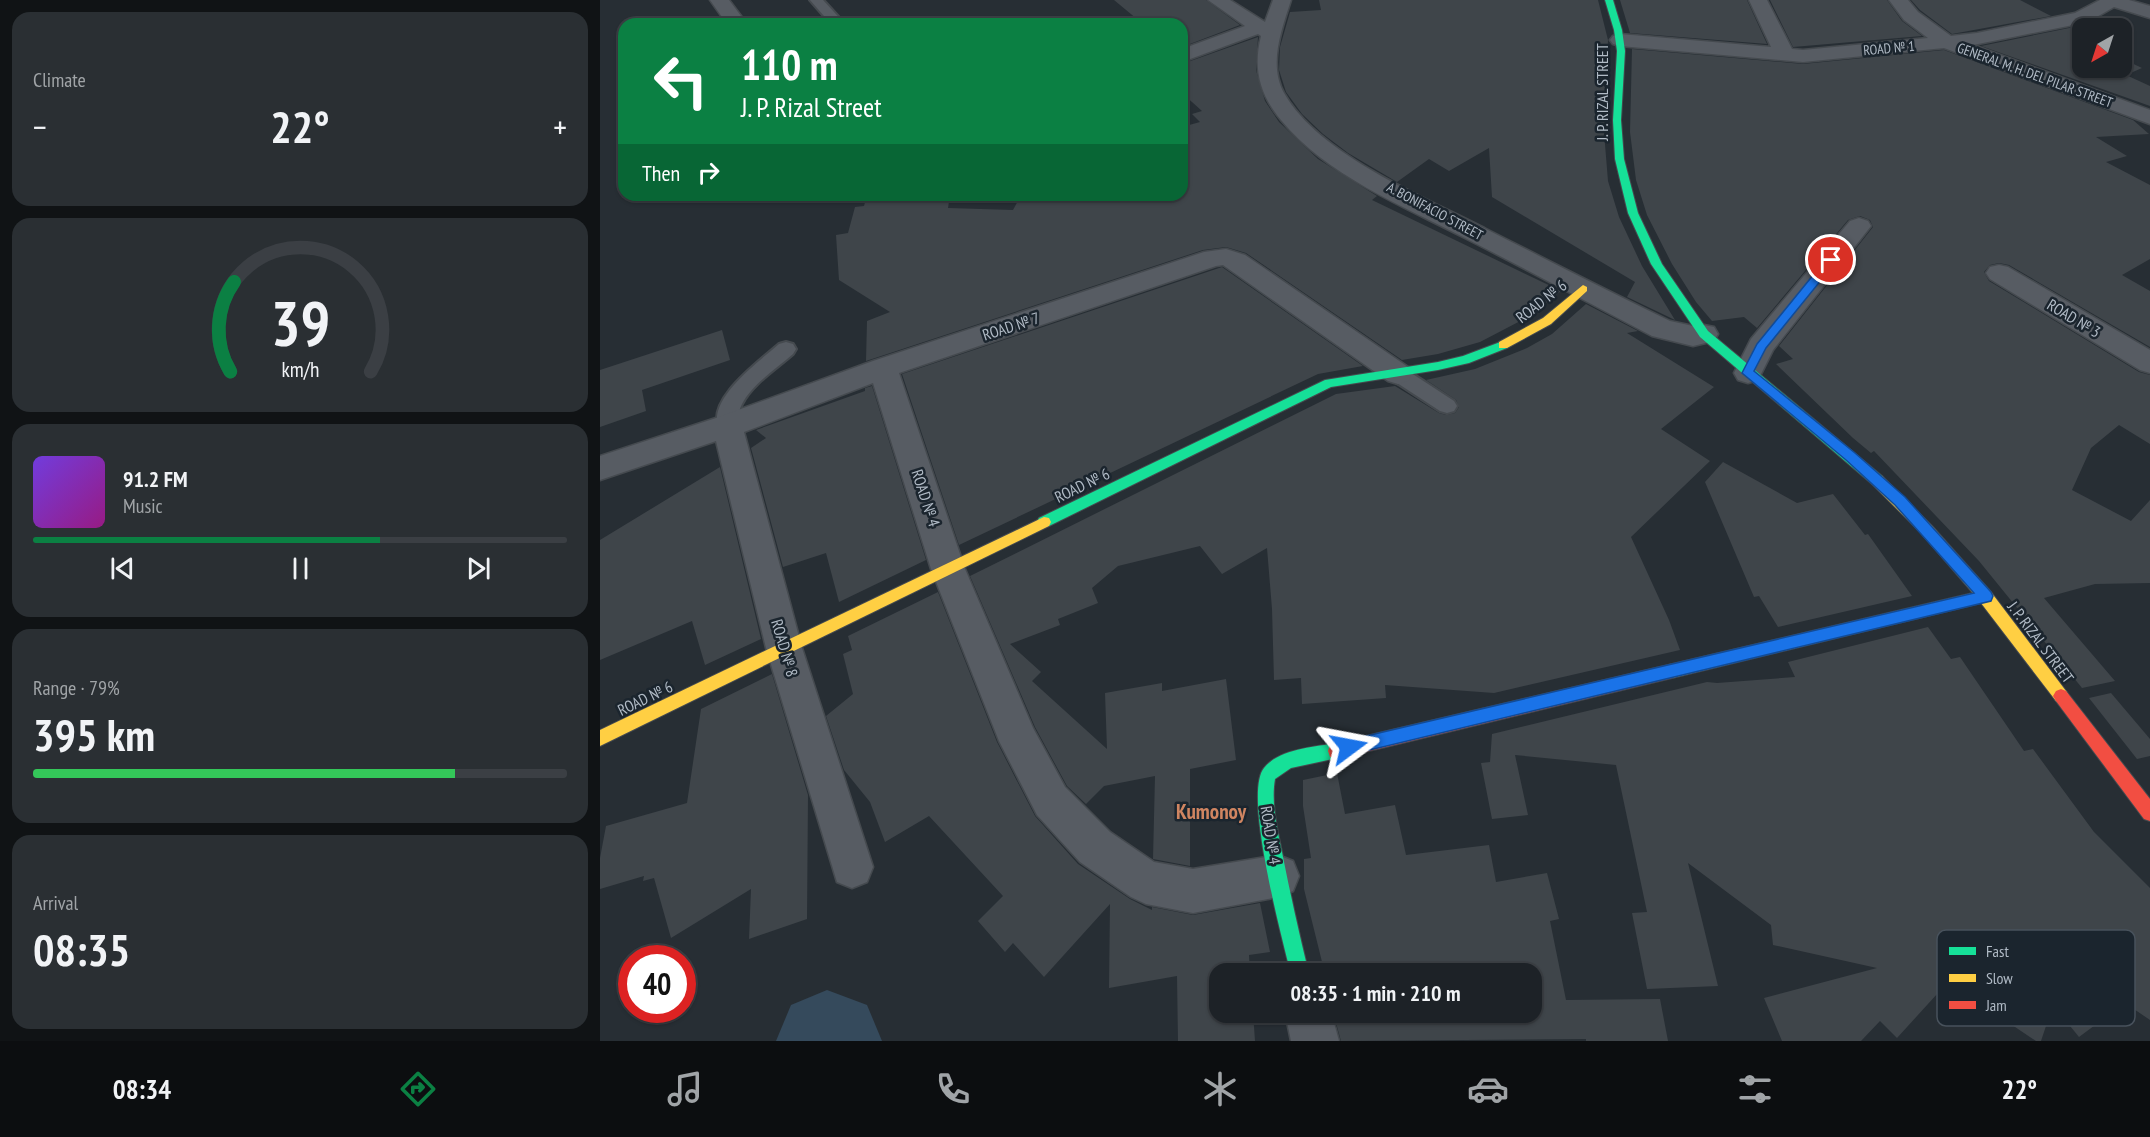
<!DOCTYPE html>
<html lang="en">
<head>
<meta charset="utf-8">
<style>
	body { margin:0; font-family:"PT Sans Narrow",sans-serif; background:#2a2f33; color:#f1f3f6; height:100vh; display:flex; flex-direction:column; font-size:22px; white-space:nowrap }
	* { box-sizing:border-box; margin:0 }
	p { font-size:20px; color:#a0a4a7 }
	.icon { flex:none; width:33px; height:33px; fill:none; stroke:currentColor; stroke-width:2; stroke-linecap:round; stroke-linejoin:round }
	.map { position:relative; flex:1; overflow:hidden }
	.side { display:flex; flex-direction:column; gap:12px; padding:12px; background:#101315; width:600px }
	.side>* { flex:none }
	.banner { position:absolute; left:18px; top:18px; width:570px; height:183px; border-radius:18px; box-shadow:0 2px 4px #0004,0 0 0 2px #3b3f44; background:#0b8043; color:#fff; overflow:hidden }
	.needle { width:39px; rotate:219deg }
	.buttons { position:absolute; left:1472px; top:18px; display:grid; gap:12px }
	.buttons a { display:grid; place-items:center; width:60px; height:60px; border-radius:12px; background:#1d2227; box-shadow:0 2px 4px #0004,0 0 0 2px #3b3f44; font-size:30px }
	.speed { position:absolute; left:18px; top:945px; display:flex; gap:12px; font-size:30px; font-weight:700; text-align:center }
	.speed>* { display:grid; place-content:center; width:78px; height:78px; border-radius:50%; background:#1d2227; box-shadow:0 2px 4px #0004,0 0 0 2px #3b3f44; line-height:1 }
	.speed .limit { border:9px solid #d22; background:#fff; color:#111 }
	.pin { position:absolute; display:grid; place-items:center; width:51px; height:51px; color:#fff; margin:-26px; border:3px solid #fff; border-radius:50%; box-shadow:0 2px 6px #0007 }
	.me { position:absolute; width:66px; margin:-33px; rotate:77deg; stroke-linejoin:round; filter:drop-shadow(0 0 4px #0008) }
	.turn { display:flex; align-items:center; gap:21px; height:126px; padding:0 24px; font-size:27px }
	.turn .icon { width:78px; height:78px; stroke-width:2.5 }
	.turn b { display:block; font-size:42px; line-height:51px }
	.then { display:flex; align-items:center; height:57px; padding:0 24px; background:#0003; gap:12px; font-size:22px }
	.big { font-size:45px; font-weight:700; line-height:1.1 }
	.side .widget { flex:1; display:flex; flex-direction:column; justify-content:center; gap:9px; min-width:0; padding:0 21px; border-radius:18px; background:#2a2f33 }
	.side .dial { align-items:center; gap:0 }
	.dial svg { height:156px; overflow:visible; fill:none; stroke:#3b3f44; stroke-width:7; stroke-linecap:round; text-anchor:middle }
	.dial text { fill:#f1f3f6; stroke:none }
	.song { display:flex; align-items:center; gap:18px }
	.cover { width:72px; height:72px; border-radius:9px; background:linear-gradient(135deg,hsl(260 70% 55%),hsl(310 70% 35%)) }
	.played { height:6px; border-radius:3px; background:linear-gradient(90deg,#0b8043 65%,#3b3f44 65%) }
	.keys { display:flex; justify-content:space-around; direction:ltr }
	.heat { display:flex; justify-content:space-between; align-items:center; font-size:33px; direction:ltr }
	.charge { height:9px; border-radius:4px; background:linear-gradient(90deg,#34c759 79%,#3b3f44 0) }
	.trip { position:absolute; left:609px; top:963px; width:333px; height:60px; border-radius:18px; background:#1d2227; box-shadow:0 2px 4px #0004,0 0 0 2px #3b3f44; font-weight:700; line-height:60px; text-align:center }
	.tabs { display:flex; height:96px; justify-content:space-around; align-items:center; background:#0c0e10; color:#a0a4a7 }
	.tabs .icon { width:42px; height:42px }
	.tabs .active { color:#0b8043 }
	.tabs b { font-size:27px; color:#f1f3f6 }
	main { display:flex; flex:1; min-height:0 }
	.map>svg:first-child { display:block }
</style>
</head>
<body>
<main>
<section class="side">
<div class="widget"><p>Climate</p>
<div class="heat"><a>−</a><b class="big">22°</b><a>+</a></div>
</div>
<div class="widget dial"><svg viewBox="0 0 100 80">
<path d="M14 69A42 42 0 1 1 86 69"/>
<path d="M14 69A42 42 0 0 1 16 23" stroke="#0b8043"/>
<text x="50" y="56" font-size="32" font-weight="700">39</text>
<text x="50" y="72" font-size="11">km/h</text>
</svg></div>
<div class="widget">
<div class="song"><i class="cover"></i><div><b>91.2 FM</b><p>Music</p></div></div>
<div class="played"></div>
<div class="keys"><svg class="icon" aria-label="previous" viewBox="0 0 24 24"><path d="M18 5L8 12l10 7zM5 5v14"/></svg><svg class="icon" aria-label="pause" viewBox="0 0 24 24"><path d="M8 5v14M16 5v14"/></svg><svg class="icon" aria-label="next" viewBox="0 0 24 24"><path d="M6 5l10 7-10 7zM19 5v14"/></svg></div>
</div>
<div class="widget"><p>Range · 79%</p><b class="big">395 km</b><div class="charge"></div></div>
<div class="widget"><p>Arrival</p><b class="big">08:35</b></div>
</section>
<div class="map">
<svg width="1550" height="1041" viewBox="0 0 1550 1041">
	<rect width="100%" height="100%" fill="#272e34"/>
	<g fill="none" stroke-linecap="round" stroke-linejoin="round">
		<!-- river -->
		<polygon fill="#354a5c" fill-rule="evenodd" points="227,990 267,1005 282,1041 176,1041 191,1005"/>
	</g>
	<!-- building -->
	<g fill="#3f454a">
		<polygon points="514,0 606,0 640,25 582,47 582,24 543,24"/>
		<polygon points="719,0 998,0 1008,40 1004,132 1008,181 1019,217 1042,266 1075,320 1027,297 1035,282 892,197 889,148 849,171 829,159 797,182 748,153 723,134 702,114 686,92 679,70 680,47 690,12 721,10"/>
		<polygon points="1020,0 1147,0 1167,44 1030,33"/>
		<polygon points="1170,0 1287,0 1302,21 1322,36 1193,47"/>
		<polygon points="1311,0 1420,0 1451,16 1352,34 1320,10"/>
		<polygon points="1474,27 1482,31 1482,68 1521,68 1521,58 1542,68 1526,75 1550,86 1550,106 1381,46"/>
		<polygon points="658,37 656,70 665,101 679,122 718,159 777,196 772,200 961,291 930,316 880,342 838,354 802,360 646,253 626,247 603,250 266,361 267,321 290,312 239,280 236,235 248,233 255,207 264,206 267,195 350,195 348,208 413,210 421,195 582,195 582,127 600,122 592,114 602,111 582,93 582,64"/>
		<polygon points="1032,49 1203,64 1344,50 1533,120 1549,134 1496,137 1527,156 1506,162 1550,185 1550,259 1522,275 1550,291 1550,347 1409,265 1399,263 1390,265 1384,272 1389,281 1539,372 1550,375 1550,444 1519,425 1491,448 1472,490 1531,521 1550,500 1550,583 1495,584 1444,598 1515,681 1482,688 1379,561 1274,451 1271,453 1253,438 1176,364 1193,359 1179,346 1273,227 1270,220 1260,216 1248,220 1157,328 1144,317 1112,321 1096,302 1072,264 1047,215 1036,180 1030,132"/>
		<polygon points="622,267 763,366 718,374 359,545 302,374"/>
		<polygon points="986,304 1038,331 1027,333 1114,387 1061,429 1110,461 1031,537 1069,620 1080,650 894,693 785,685 786,698 702,704 701,678 674,680 672,609 667,548 622,574 600,546 518,566 492,588 498,603 458,619 460,625 410,644 441,672 432,681 507,749 505,693 562,683 562,691 626,679 636,760 590,769 590,866 553,859 555,776 504,786 486,804 467,786 435,727 370,576 736,394 795,386 839,413 846,415 855,413 859,407 856,400 826,380 875,369 927,348 952,334"/>
		<polygon points="122,330 130,360 42,390 46,411 0,427 0,370"/>
		<polygon points="272,386 326,560 239,602 226,553 183,567 151,448 166,438 156,430 265,391 265,388"/>
		<polygon points="1123,462 1197,503 1233,494 1265,535 1268,534 1312,596 1178,627 1159,596 1154,597 1105,482"/>
		<polygon points="120,467 161,639 105,665 92,621 0,660 0,540"/>
		<polygon points="338,592 397,742 435,816 478,864 530,899 552,910 552,907 593,915 660,903 670,952 649,955 650,974 620,974 620,1012 653,1012 655,1041 578,1041 577,976 509,988 510,904 444,977 413,943 405,952 378,921 403,896 329,816 285,842 270,802 244,770 226,716 253,694 243,654 252,650 248,636"/>
		<polygon points="1328,627 1351,659 1360,657 1424,751 1433,749 1494,832 1550,888 1550,1020 1525,1003 1479,1037 1453,1005 1441,1041 1436,1041 1348,982 1297,1038 1280,1021 1261,1041 1182,1041 1164,998 1277,968 1173,945 1171,925 1088,863 1118,986 1047,989 1032,913 1047,912 1016,765 915,755 928,815 892,819 881,763 890,762 892,734 1107,682 1117,683 1195,677 1188,662"/>
		<polygon points="172,674 208,795 207,919 149,939 151,889 71,938 54,878 43,881 44,876 0,889 0,858 6,826 87,803 101,709"/>
		<polygon points="1511,693 1550,739 1550,756 1537,759 1489,698"/>
		<polygon points="737,773 745,814 795,805 806,855 889,845 896,882 947,873 959,919 950,921 966,1000 1060,999 1068,1041 986,1041 986,1039 741,1041 733,1012 932,1012 932,974 725,974 704,889 704,859 711,858 703,806 703,780"/>
	</g>
	<g fill="none" stroke-linecap="round" stroke-linejoin="round">
		<defs>
			<g id="lane">
				<polygon points="210,0 223,0 245,24 231,24"/>
				<path d="M186 342 193 344 196 349 193 354C176 369 152 384 142 404 137 413 139 423 134 431L127 434 120 431C103 401 160 361 179 344Z"/>
				<polygon points="798,367 805,369 854,401 857,406 854,411 847,413 840,411 791,379 788,374 791,369"/>
			</g>
			<g id="street">
				<polygon points="110,0 129,0 147,24 127,24"/>
				<path d="M608 0H630L665 22 673 0H691C682 29 668 64 684 93 719 155 824 197 886 229 947 260 1008 291 1070 321L1093 326 1104 325 1114 327 1118 334 1114 341 1093 346 1052 336C989 303 926 269 863 237 801 205 726 175 681 120 659 94 653 68 661 36L658 34 582 62V49L645 26Z"/>
				<polygon points="1149,0 1167,0 1192,49 1203,50 1328,38 1304,20 1289,0 1308,0 1318,12 1351,36 1377,33 1475,13 1500,0 1529,0 1550,6 1550,18 1514,7 1488,22 1373,45 1550,110 1550,124 1344,48 1203,62 1020,46 1013,44 1010,40 1013,36 1020,34 1171,47"/>
				<polygon points="1259,218 1268,221 1271,226 1173,350 1158,380 1148,383 1138,380 1134,373 1151,339 1250,221"/>
				<polygon points="626,249 645,255 808,367 812,374 808,381 798,384 788,381 623,265 616,266 299,373 365,569 433,728 465,787 510,832 554,862 593,869 678,855 693,861 699,876 693,891 678,897 593,913 546,904 531,897 480,862 437,815 399,741 331,569 273,383 144,432 202,648 273,867 267,882 252,888 237,882 166,648 116,441 0,480 0,456 116,418 273,361 604,252"/>
				<polygon points="1399,265 1408,267 1550,350 1550,373 1540,370 1390,279 1386,273 1390,267"/>
				<polygon points="685,1012 731,1012 739,1041 691,1041"/>
			</g>
			<g id="fast">
				<polygon points="1005,0 1013,0 1022,30 1025,51 1021,120 1024,159 1038,213 1062,264 1108,331 1282,476 1284,480 1282,484 1272,484 1100,337 1051,264 1028,213 1015,159 1013,120 1017,51 1014,30"/>
				<polygon points="903,341 909,345 907,348 869,363 838,370 731,387 449,526 439,526 437,522 439,518 725,380 838,362 863,356"/>
				<path d="M736 743 742 745 744 751 742 757 691 768 675 779C671 802 677 829 682 852 690 893 699 933 709 974H691C682 938 643 793 664 768 679 749 714 747 736 743Z"/>
			</g>
			<g id="slow">
				<polygon points="983,285 987,287 987,291 951,324 907,348 899,348 899,342 943,318"/>
				<polygon points="1277,475 1282,476 1332,526 1391,592 1466,691 1469,696 1466,701 1461,703 1456,701 1381,603 1072,678 1067,676 1064,671 1067,666 1072,664 1373,593 1322,534 1272,484 1270,480"/>
				<polygon points="444,517 449,518 451,522 449,526 0,746 0,730"/>
			</g>
			<g id="jam">
				<polygon points="1072,664 1077,666 1080,671 1077,676 1072,678 736,759 730,757 728,751 730,745 736,743"/>
				<polygon points="1461,689 1466,691 1550,799 1550,821 1544,819 1456,701 1453,696 1456,691"/>
			</g>
		</defs>
		<!-- lane casing -->
		<use href="#lane" stroke="#454a4f" stroke-width="4"/>
		<!-- street casing -->
		<use href="#street" stroke="#454a4f" stroke-width="3"/>
		<!-- fast casing -->
		<use href="#fast" stroke="#454a4f" stroke-width="2"/>
		<!-- slow casing -->
		<use href="#slow" stroke="#454a4f" stroke-width="2"/>
		<!-- jam casing -->
		<use href="#jam" stroke="#454a4f" stroke-width="2"/>
		<!-- lane -->
		<use href="#lane" fill="#575c63" fill-rule="evenodd"/>
		<!-- street -->
		<use href="#street" fill="#575c63" fill-rule="evenodd"/>
		<!-- fast -->
		<use href="#fast" fill="#16e098" fill-rule="evenodd"/>
		<!-- slow -->
		<use href="#slow" fill="#ffcf43" fill-rule="evenodd"/>
		<!-- jam -->
		<use href="#jam" fill="#f24e42" fill-rule="evenodd"/>
	</g>
	<!-- route -->
	<polygon fill="#1a73e8" stroke="#114b97" stroke-width="1.5" points="1231,257 1236,260 1235,263 1166,348 1154,371 1255,453 1305,497 1391,592 1393,596 1391,601 749,755 744,753 741,747 744,742 749,740 1374,593 1295,505 1246,460 1142,373 1157,344 1227,258"/>
	<g text-anchor="middle" dominant-baseline="central" stroke-width="5" stroke-linejoin="round" paint-order="stroke">
		<!-- far-street labels -->
		<g font-size="14" fill="#b1bbc6" stroke="#1b252e">
			<text transform="translate(1289 48) rotate(-5)">ROAD № 1</text>
			<text transform="translate(1435 75) rotate(20)">GENERAL M. H. DEL PILAR STREET</text>
			<text transform="translate(835 211) rotate(28)">A. BONIFACIO STREET</text>
		</g>
		<!-- street labels -->
		<g font-size="16" fill="#b1bbc6" stroke="#1b252e">
			<text transform="translate(1002 92) rotate(-90)">J. P. RIZAL STREET</text>
			<text transform="translate(941 301) rotate(-38)">ROAD № 6</text>
			<text transform="translate(1474 318) rotate(31)">ROAD № 3</text>
			<text transform="translate(411 326) rotate(-18)">ROAD № 7</text>
			<text transform="translate(482 485) rotate(-26)">ROAD № 6</text>
			<text transform="translate(326 498) rotate(72)">ROAD № 4</text>
			<text transform="translate(1441 642) rotate(53)">J. P. RIZAL STREET</text>
			<text transform="translate(185 648) rotate(74)">ROAD № 8</text>
			<text transform="translate(45 698) rotate(-26)">ROAD № 6</text>
			<text transform="translate(671 835) rotate(81)">ROAD № 4</text>
		</g>
		<!-- near-neighbourhood labels -->
		<g font-size="21" font-weight="bold" fill="#d08561" stroke="#1b252e">
			<text x="611" y="811">Kumonoy</text>
		</g>
	</g>
	<!-- legend -->
	<rect x="1337" y="930" width="198" height="96" rx="9" fill="#1b252e" stroke="#48525c" stroke-width="1.5"/>
	<rect x="1349" y="947" width="27" height="8" fill="#16e098"/>
	<rect x="1349" y="974" width="27" height="8" fill="#ffcf43"/>
	<rect x="1349" y="1001" width="27" height="8" fill="#f24e42"/>
	<g font-size="16" fill="#b1bbc6">
		<text x="1386" y="957">Fast</text>
		<text x="1386" y="984">Slow</text>
		<text x="1386" y="1011">Jam</text>
	</g>
</svg>
<div class="buttons">
<a><svg class="needle" viewBox="-14 -14 28 28"><path d="M0-13l5 13h-10z" fill="#e53935"/><path d="M0 13l5-13h-10z" fill="#a0a4a7"/></svg></a>
</div>
<div class="speed"><div class="limit">40</div></div>
<div class="pin" style="left:1231px;top:260px;background:#d93025"><svg class="icon" aria-label="arrive" viewBox="0 0 24 24"><path d="M6 21V4h12l-3 4 3 4H6"/></svg></div>
<svg class="me" style="left:749px;top:747px" viewBox="-20 -20 40 40"><path d="M0-17L14 15 0 8-14 15z" fill="#1a73e8" stroke="#fff" stroke-width="4"/></svg>
<div class="trip">08:35 · 1 min · 210 m</div>
<div class="banner">
<div class="turn"><svg class="icon" aria-label="left" viewBox="0 0 24 24"><path d="M17 20v-9H6M10 6l-5 5 5 5"/></svg><div><b>110 m</b>J. P. Rizal Street</div></div>
<div class="then">Then<svg class="icon" aria-label="right" viewBox="0 0 24 24"><path d="M7 20v-9h11M14 6l5 5-5 5"/></svg></div>
</div>
</div>
</main>
<nav class="tabs">
<b>08:34</b>
<svg class="icon active" aria-label="directions" viewBox="0 0 24 24"><path d="M12 3l9 9-9 9-9-9zM9 14v-3h6M13 9l2 2-2 2"/></svg>
<svg class="icon" aria-label="music" viewBox="0 0 24 24"><path d="M9 18V5l10-2v13"/><circle cx="6" cy="18" r="3"/><circle cx="16" cy="16" r="3"/></svg>
<svg class="icon" aria-label="phone" viewBox="0 0 24 24"><path d="M5 4h4l2 5-3 2q2 4 5 5l2-3 5 2v4C11 20 4 13 5 4z"/></svg>
<svg class="icon" aria-label="climate" viewBox="0 0 24 24"><path d="M12 3v18M4 7l16 10M4 17L20 7"/></svg>
<svg class="icon" aria-label="car" viewBox="0 0 24 24"><path d="M5 17H2v-5l4-1 3-4h7l3 4 3 1v5h-3M9 17h6M6 11h13"/><circle cx="7" cy="17" r="2"/><circle cx="17" cy="17" r="2"/></svg>
<svg class="icon" aria-label="filters" viewBox="0 0 24 24"><path d="M4 7h16M4 17h16"/><circle cx="9" cy="7" r="2"/><circle cx="15" cy="17" r="2"/></svg>
<b>22°</b>
</nav>
</body>
</html>
